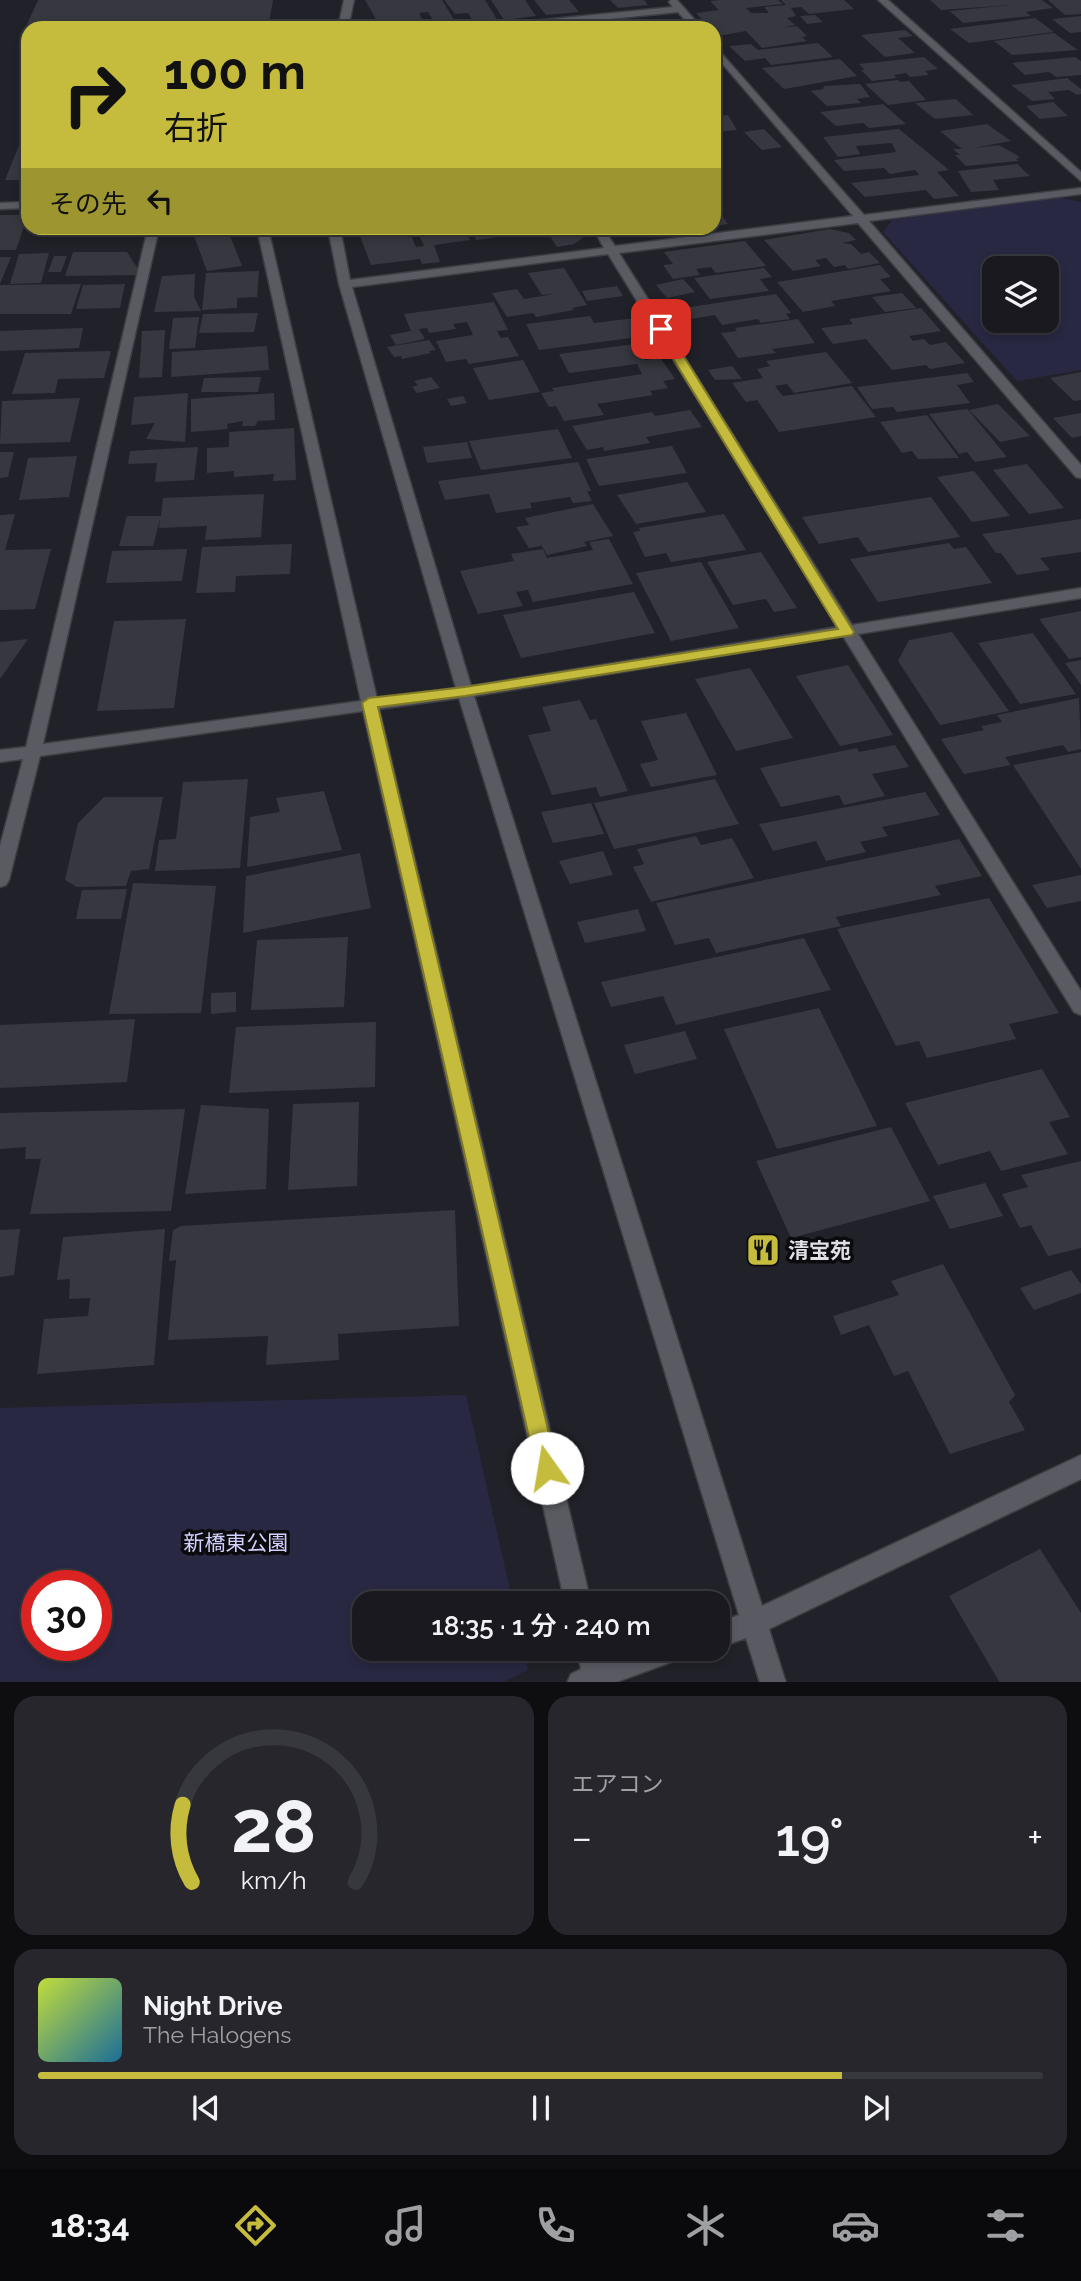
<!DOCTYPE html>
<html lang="ja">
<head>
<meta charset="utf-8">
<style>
	body { margin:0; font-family:Raleway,"Noto Sans JP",sans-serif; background:#26262c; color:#f1f3f6; height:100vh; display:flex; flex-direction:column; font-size:26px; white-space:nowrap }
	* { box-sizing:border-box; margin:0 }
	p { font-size:23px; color:#9fa0a4 }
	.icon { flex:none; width:38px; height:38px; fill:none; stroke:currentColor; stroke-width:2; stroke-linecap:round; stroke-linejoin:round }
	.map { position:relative; height:1682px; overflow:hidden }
	.sheet { display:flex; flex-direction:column; gap:14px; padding:14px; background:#0e0e11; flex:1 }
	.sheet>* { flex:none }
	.top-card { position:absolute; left:21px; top:21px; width:700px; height:214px; border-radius:21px; box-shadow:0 4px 10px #0003,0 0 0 2px #37383d; background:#c5bc3d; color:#111; overflow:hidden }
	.tools { position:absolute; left:982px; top:256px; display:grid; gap:14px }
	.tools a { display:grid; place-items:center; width:77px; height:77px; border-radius:14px; background:#19191f; box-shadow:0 4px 10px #0003,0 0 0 2px #37383d; font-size:35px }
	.speed { position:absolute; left:21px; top:1570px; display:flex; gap:14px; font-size:35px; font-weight:700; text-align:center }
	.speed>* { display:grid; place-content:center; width:91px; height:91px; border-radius:50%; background:#19191f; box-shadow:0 4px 10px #0003,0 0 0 2px #37383d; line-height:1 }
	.speed .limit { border:10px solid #d22; background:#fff; color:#111 }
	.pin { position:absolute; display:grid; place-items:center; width:60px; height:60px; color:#fff; margin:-30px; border-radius:14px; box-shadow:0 4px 10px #0006 }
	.me { position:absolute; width:77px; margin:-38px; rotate:347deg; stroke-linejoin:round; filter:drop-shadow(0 0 5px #0008) }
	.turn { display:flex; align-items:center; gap:24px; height:147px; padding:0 28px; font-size:32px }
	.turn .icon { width:91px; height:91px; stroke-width:2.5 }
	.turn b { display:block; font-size:49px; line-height:60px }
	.then { display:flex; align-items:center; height:66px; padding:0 28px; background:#0003; gap:14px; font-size:26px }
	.big { font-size:52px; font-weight:600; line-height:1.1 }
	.sheet .widget { flex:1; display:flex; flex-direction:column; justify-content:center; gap:10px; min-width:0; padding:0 24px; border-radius:21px; background:#26262c }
	.sheet .dial { align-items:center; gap:0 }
	.dial svg { height:182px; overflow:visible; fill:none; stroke:#37383d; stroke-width:7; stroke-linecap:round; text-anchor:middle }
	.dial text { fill:#f1f3f6; stroke:none }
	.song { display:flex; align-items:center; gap:21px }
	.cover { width:84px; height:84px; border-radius:10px; background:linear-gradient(135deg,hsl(70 70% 55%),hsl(200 70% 35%)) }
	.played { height:7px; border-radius:4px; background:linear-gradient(90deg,#c5bc3d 80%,#37383d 80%) }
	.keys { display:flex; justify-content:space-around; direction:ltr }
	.heat { display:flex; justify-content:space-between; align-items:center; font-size:38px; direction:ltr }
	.sheet .tiles { flex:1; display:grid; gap:14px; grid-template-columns:1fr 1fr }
	.widget:last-child { grid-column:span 2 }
	.trip { position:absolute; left:352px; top:1591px; width:378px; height:70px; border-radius:21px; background:#19191f; box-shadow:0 4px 10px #0003,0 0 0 2px #37383d; font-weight:600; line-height:70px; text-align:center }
	.dock { display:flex; height:112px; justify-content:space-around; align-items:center; background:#0a0a0c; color:#9fa0a4 }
	.dock .icon { width:49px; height:49px }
	.dock .on { color:#c5bc3d }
	.dock b { font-size:32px; color:#f1f3f6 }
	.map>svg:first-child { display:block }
</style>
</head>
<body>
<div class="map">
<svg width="1081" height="1683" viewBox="0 0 1081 1683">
	<rect width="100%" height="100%" fill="#212129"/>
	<!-- green -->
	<g fill="#292843" fill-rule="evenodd">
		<path d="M1057 197 1081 202V370L1017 381 883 232 892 220ZM994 268H1046V320H994Z"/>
		<path d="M466 1395 513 1603H364V1648L524 1649 528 1670 501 1683 0 1682V1408ZM37 1586H96V1645H37Z"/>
	</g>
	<!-- building -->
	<g fill="#373740">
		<polygon points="38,0 273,0 268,28 28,28 28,38 21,38"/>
		<polygon points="365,0 442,0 456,23 436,25 428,12 419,13 422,19 410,20 414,28 397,28 392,19 377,21"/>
		<polygon points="444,0 485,0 498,21 474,23 468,13 455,14"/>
		<polygon points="491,0 525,0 536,16 504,20"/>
		<polygon points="534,0 569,0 579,12 546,15"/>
		<polygon points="610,0 644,0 648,5 618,8"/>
		<polygon points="720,0 778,0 783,4 746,8 751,13 769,13 764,7 786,5 781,0 844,0 854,9 809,14 801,7 791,8 796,16 787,18 795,25 781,28 797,26 807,36 802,37 807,41 762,48 746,31 718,36 714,28 711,28 696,13 719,10 710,1"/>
		<polygon points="930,0 1042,0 1053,8 1026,12 1031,16 963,23 950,11 1011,5 941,10"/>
		<polygon points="1048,0 1081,0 1081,14 1065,15"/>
		<polygon points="815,15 823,22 807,24 800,16"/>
		<polygon points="1081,16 1081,32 1070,33 1052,19"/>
		<polygon points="1035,18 1054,32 969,43 950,29"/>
		<polygon points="667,19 674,28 592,28 592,26"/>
		<polygon points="905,30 913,36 898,38 915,53 885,57 861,35"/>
		<polygon points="1054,33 1078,50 1012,55 994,41"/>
		<polygon points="818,43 833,57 771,65 765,58 745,61 729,46 751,44 758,50"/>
		<polygon points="924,57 938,69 925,71 929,75 910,77 906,73 894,75 897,78 872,81 861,70 865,70 859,64"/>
		<polygon points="1075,57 1081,61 1081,75 1056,77 1049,72 1025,75 1012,63"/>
		<polygon points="840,59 857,76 784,89 762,68"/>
		<polygon points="1067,78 1081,89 1081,94 1077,95 1069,90 1048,92 1055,99 1032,101 1011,85"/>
		<polygon points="898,80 901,82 909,81 926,100 888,105 865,84"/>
		<polygon points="860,84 870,97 857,99 861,103 827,106 811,91 823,89 824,86"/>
		<polygon points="956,99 973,115 935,119 915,103"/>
		<polygon points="1053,102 1068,116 1040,119 1026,106"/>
		<polygon points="883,104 906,124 869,128 863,123 836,126 820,112"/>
		<polygon points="728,115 737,130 714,132 714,117"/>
		<polygon points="28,123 28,180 5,180"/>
		<polygon points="987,124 1011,141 973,148 999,145 1020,157 1016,159 1019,161 966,166 955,155 960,155 953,149 962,149 940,131"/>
		<polygon points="764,129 782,147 762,150 744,132"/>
		<polygon points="899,129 949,170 937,172 959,196 934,199 926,190 865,197 851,183 919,175 915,170 890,174 884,168 844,171 834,160 896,152 892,143 856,146 860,154 838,157 823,137"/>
		<polygon points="1017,164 1030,176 993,180 999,190 971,192 958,171"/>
		<polygon points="714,205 728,224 714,226"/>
		<polygon points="0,215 28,215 16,250 0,250"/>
		<polygon points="191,228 227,228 242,266 207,271"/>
		<polygon points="357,228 408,228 416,247 424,246 416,228 464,228 470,240 434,245 440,262 422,264 420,259 371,265"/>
		<polygon points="469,228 517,228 521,234 476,240"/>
		<polygon points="545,228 584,228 588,234 574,244 557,247"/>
		<polygon points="624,228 654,228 658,233 630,236"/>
		<polygon points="830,229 849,233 856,240 842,243 851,244 861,254 869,252 880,263 848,269 845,265 834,267 826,258 815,260 821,266 793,271 764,240"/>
		<polygon points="745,241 766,266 716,273 711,267 696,269 700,275 673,279 663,265 673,264 664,252"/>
		<polygon points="73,252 127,252 142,275 65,276"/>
		<polygon points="49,253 41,283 10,284 19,254"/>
		<polygon points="54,256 67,256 61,272 48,272"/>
		<polygon points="0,257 11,257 0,284"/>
		<polygon points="880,265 891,277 880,279 891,291 831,301 835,306 803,312 777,282"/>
		<polygon points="564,268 587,305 572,308 574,310 536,317 533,313 507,317 492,293 517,289 524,299 554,294 542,295 528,273"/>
		<polygon points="764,268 772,277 760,279 769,291 710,299 694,278"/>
		<polygon points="259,271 257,297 237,298 237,308 202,310 206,273"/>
		<polygon points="195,274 194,297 201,311 154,312 162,276"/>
		<polygon points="683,279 695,292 667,298 656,285"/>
		<polygon points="81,284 71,314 0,314 0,285"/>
		<polygon points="125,284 120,308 76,309 83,285"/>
		<polygon points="617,286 623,296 587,301 582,291"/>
		<polygon points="902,293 916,308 885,312 872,297"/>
		<polygon points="776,294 791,313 786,314 790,319 761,323 758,319 722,325 715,315 679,321 671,310"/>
		<polygon points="494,302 508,330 497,331 501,338 508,337 519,356 469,364 466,359 446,362 436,341 473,335 467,322 453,324 456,329 429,333 427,328 419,329 425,339 396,345 390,335 411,331 404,314"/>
		<polygon points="921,308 941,331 909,336 913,341 924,339 930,345 946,342 965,363 930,369 926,365 892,370 866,339 833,344 821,328 853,324 849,319"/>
		<polygon points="258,313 254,332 199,333 203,314"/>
		<polygon points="590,316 594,323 635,318 646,336 539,350 526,324"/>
		<polygon points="199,317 195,348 169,349 173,318"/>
		<polygon points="798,319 815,343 772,349 776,353 738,358 721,333 737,331 735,328"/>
		<polygon points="83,328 79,348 0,351 0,331"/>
		<polygon points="165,330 162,377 139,378 142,331"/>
		<polygon points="429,340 436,350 429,351 431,353 402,359 401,356 394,357 387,347"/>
		<polygon points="635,344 645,360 660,358 669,370 675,379 663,381 668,388 650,391 653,395 597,404 604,415 564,421 556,406 549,407 541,393 554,391 552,388 642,374 637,364 569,373 559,354"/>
		<polygon points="267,346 269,370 171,377 172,352"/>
		<polygon points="111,351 104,378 58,379 55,393 12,394 25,353"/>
		<polygon points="826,352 852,383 794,393 787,384 775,386 783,396 852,386 876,417 779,432 757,400 746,402 732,383 763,378 757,369 770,366 766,361"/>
		<polygon points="523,360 540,392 489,400 473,368"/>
		<polygon points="732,366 742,379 715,380 708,370"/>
		<polygon points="1081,372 1081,400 1074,401 1050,378"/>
		<polygon points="967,373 974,382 957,385 970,403 897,412 893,407 872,409 857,387"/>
		<polygon points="261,377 258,392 201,392 204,378"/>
		<polygon points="431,377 440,388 417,393 412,387 418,385 414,381"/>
		<polygon points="188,393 185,442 146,439 155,423 131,425 134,397"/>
		<polygon points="274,393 275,420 258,421 255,426 242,426 243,421 227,424 228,429 191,432 191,399"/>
		<polygon points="463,396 467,403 451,406 447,399"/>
		<polygon points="80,398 70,442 0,444 2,401"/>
		<polygon points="998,404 1030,436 1000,442 969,410"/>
		<polygon points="967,409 969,411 1007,457 975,462 967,452 959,454 929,414"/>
		<polygon points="690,410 702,427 646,437 650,443 604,451 603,447 587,450 572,426 652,412 655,416"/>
		<polygon points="1081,413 1081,436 1072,438 1053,418"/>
		<polygon points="927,415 959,458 918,459 912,451 902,453 880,422"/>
		<polygon points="294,428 296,480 273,481 274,474 234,477 234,471 207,473 207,448 229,447 229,432"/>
		<polygon points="558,429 572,458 481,470 469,441"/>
		<polygon points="467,442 472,458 427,463 423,447"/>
		<polygon points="672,446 687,473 599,486 586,459"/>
		<polygon points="198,447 194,480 155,482 157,463 128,464 130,451"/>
		<polygon points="0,452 14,452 8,477 0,478"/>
		<polygon points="77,456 69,497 19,500 28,458"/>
		<polygon points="578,462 591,491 587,491 592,501 573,503 570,497 530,503 532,508 496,513 489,494 445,500 438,481"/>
		<polygon points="1027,464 1064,508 1029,514 993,470"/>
		<polygon points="974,471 1010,516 972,522 937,477"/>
		<polygon points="687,482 706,512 636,524 617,495"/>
		<polygon points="264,494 261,537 205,540 207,526 159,528 160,519 153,546 119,546 127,516 161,516 163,498"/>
		<polygon points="931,497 960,537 868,552 858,537 819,544 802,517"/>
		<polygon points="593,504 613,536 584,542 587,546 547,555 540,543 541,546 529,548 516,527 529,525 525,518"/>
		<polygon points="15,514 5,550 51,549 35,609 0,610 0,515"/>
		<polygon points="724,514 746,550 671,562 666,553 645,557 633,532 640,531 639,528"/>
		<polygon points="1081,519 1081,552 1040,558 1050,570 1017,575 1001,553 996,553 982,534"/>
		<polygon points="609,539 633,584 533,602 528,590 516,592 523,606 478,614 460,571 514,561 511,554 543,549 547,558 593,550 589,542"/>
		<polygon points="949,543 954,549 966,547 992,583 878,602 850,559"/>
		<polygon points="292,544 290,574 236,576 235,592 196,593 202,547"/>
		<polygon points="187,549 182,581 106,583 112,551"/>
		<polygon points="761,552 797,608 774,612 766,599 733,605 707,562"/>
		<polygon points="701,562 739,628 671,641 636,573"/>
		<polygon points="634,592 655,633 521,658 503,615"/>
		<polygon points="1081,611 1081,657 1069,659 1039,619"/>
		<polygon points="186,619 174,708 97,711 114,621"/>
		<polygon points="952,632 1009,711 940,725 898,661 909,640"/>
		<polygon points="1033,633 1076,694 1020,704 978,643"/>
		<polygon points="28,639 0,679 0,642"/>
		<polygon points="1081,660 1081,685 1065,663"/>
		<polygon points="848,665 893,735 840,746 796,676"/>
		<polygon points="750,668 793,738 736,751 695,679"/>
		<polygon points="1079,698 1081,749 1068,752 1063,745 1005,757 1011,765 964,774 941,739 984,730 981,726 1002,722 997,715"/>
		<polygon points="580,700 590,720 596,719 628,791 600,797 596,787 552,795 528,735 551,731 542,707"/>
		<polygon points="686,713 717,775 651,787 640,764 658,760 641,721"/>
		<polygon points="895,745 909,767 872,774 885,796 844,805 839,795 781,807 760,768 857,748 859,752"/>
		<polygon points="1081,752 1081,869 1013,765"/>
		<polygon points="248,779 240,868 155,871 159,840 176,839 183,782"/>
		<polygon points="715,779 739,824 614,849 594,803"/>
		<polygon points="324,791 342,850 247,867 250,817 280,812 276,798"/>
		<polygon points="925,792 940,815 882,827 888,836 860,842 866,852 826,861 816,841 773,851 759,824"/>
		<polygon points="104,797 163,797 149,869 131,871 126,886 77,887 65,880 78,823"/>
		<polygon points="591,803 604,834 553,843 541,812"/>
		<polygon points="696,836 701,845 732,838 754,878 651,902 633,867 644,864 637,849"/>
		<polygon points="959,839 982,876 935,886 941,895 836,917 841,926 716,953 709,938 675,945 656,903"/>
		<polygon points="603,851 613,875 570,884 559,861"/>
		<polygon points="360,853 371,908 243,933 246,876"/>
		<polygon points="1081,875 1081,901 1047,908 1032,885"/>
		<polygon points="133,883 216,886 201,1013 109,1014"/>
		<polygon points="127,889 121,919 76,919 82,890"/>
		<polygon points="989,898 1059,1013 1009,1024 1016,1039 927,1058 919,1041 896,1046 837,929"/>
		<polygon points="638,909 646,931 585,943 577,922"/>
		<polygon points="348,937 344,1007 251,1010 257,940"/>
		<polygon points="804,938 831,990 676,1025 663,996 611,1007 601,982"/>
		<polygon points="236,992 236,1012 211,1014 211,993"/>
		<polygon points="819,1008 877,1126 777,1149 724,1029"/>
		<polygon points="135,1019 127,1082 0,1088 0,1025"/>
		<polygon points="376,1022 375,1087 229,1093 236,1027"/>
		<polygon points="685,1031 697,1059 635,1074 624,1045"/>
		<polygon points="1042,1069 1070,1117 1049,1122 1068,1154 1001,1171 990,1151 938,1165 905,1103"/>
		<polygon points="359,1102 357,1186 288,1190 293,1104"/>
		<polygon points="201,1105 269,1109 266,1189 185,1194"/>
		<polygon points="185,1109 171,1211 30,1214 41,1159 25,1159 26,1147 0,1149 0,1113"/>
		<polygon points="891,1127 930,1201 791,1238 756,1161"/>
		<polygon points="1081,1161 1081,1248 1048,1256 1031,1225 1020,1228 1002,1194 1028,1187 1021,1175"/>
		<polygon points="985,1183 1003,1216 950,1229 933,1196"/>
		<polygon points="455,1210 459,1326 338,1334 339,1360 266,1365 268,1336 168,1340 176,1260 169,1261 173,1230 181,1226"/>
		<polygon points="20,1229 14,1275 0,1277 0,1230"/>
		<polygon points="165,1229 154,1365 37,1374 44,1319 88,1316 90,1298 69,1299 70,1279 57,1280 63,1237"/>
		<polygon points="943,1264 1015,1395 1009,1402 1025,1430 950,1454 908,1371 894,1376 869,1325 841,1335 833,1316 899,1295 891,1281"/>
		<polygon points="1071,1270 1081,1284 1081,1293 1034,1310 1020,1288"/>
		<polygon points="1040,1549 1081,1613 1081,1683 1000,1683 949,1596"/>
	</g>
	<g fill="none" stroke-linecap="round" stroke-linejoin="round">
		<defs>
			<g id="minor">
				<polygon points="344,0 354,0 348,28 338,28"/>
				<polygon points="671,0 677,0 702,28 692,28 678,12 520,28 487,28 492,25 673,7 669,2"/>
				<polygon points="878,0 888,0 1081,172 1081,181"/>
				<path d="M714 45 864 215 1081 188V194L869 221 1081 465V478L1076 477 858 223 619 253 852 625 1081 588V598L858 634 1081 991V1015L1074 1012 843 636 474 696 762 1606 1081 1455V1479L769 1629 786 1683H760L746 1638 718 1648V1622L739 1615 459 698 379 709 591 1603H565L363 711 40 756 9 880 6 885 0 887V846L23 759 0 762V750L26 747 148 228H159L43 744 361 701 257 228H268L377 699 456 688 339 284 328 228H340L350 280 604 248 593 228H603L615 246 853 216 714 54ZM608 254 838 627 471 686 352 287Z"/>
				<polygon points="28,202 28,208 0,209 0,203"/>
				<polygon points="576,1648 602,1648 604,1660 637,1648 689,1648 685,1657 614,1683 567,1683 571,1674 581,1669"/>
			</g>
		</defs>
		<!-- minor casing -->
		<use href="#minor" stroke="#3d3d44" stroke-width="3"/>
		<!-- minor -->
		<use href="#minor" fill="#5a5a63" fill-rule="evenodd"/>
	</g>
	<!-- route -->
	<polygon fill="#c5bc3d" stroke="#807a28" stroke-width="2" points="661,325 667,329 854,632 852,635 465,696 378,707 557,1468 554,1475 547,1478 539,1475 536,1468 362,703 369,698 465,687 838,629 655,329"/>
	<!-- icons -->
	<defs>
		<symbol id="restaurant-square" viewBox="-11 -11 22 22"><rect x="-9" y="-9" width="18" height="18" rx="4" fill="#c5bc3d" stroke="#0b0b0e"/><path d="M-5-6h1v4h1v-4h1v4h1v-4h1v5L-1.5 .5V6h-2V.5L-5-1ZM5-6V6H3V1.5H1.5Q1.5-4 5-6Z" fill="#111"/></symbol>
	</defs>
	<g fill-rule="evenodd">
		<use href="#restaurant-square" x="744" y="1231" width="38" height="38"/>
	</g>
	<g text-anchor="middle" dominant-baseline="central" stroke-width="7" stroke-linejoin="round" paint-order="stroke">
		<!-- near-poi labels -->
		<g font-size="21" font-weight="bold" fill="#dfdfe5" stroke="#0b0b0e" text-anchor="start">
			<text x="788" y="1250">清宝苑</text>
		</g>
		<!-- near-park labels -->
		<g font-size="21" fill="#d0cffe" stroke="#0b0b0e">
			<text x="236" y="1542">新橋東公園</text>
		</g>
	</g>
</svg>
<div class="tools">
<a><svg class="icon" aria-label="layers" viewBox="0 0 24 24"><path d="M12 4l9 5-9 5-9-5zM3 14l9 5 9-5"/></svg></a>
</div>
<div class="speed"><div class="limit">30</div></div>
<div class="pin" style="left:661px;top:329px;background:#d93025"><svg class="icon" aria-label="arrive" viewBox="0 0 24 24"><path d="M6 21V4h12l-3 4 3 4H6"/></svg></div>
<svg class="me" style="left:547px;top:1468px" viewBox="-20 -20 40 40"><circle r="19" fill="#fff"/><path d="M0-13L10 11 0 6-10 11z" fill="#c5bc3d"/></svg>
<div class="trip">18:35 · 1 分 · 240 m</div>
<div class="top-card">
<div class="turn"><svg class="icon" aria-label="right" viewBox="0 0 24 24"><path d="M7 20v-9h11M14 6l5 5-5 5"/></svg><div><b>100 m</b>右折</div></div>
<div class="then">その先<svg class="icon" aria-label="left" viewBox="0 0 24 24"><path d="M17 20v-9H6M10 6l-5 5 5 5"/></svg></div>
</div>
</div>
<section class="sheet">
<div class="tiles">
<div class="widget dial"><svg viewBox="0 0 100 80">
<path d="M14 69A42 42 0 1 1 86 69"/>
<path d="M14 69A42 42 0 0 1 10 35" stroke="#c5bc3d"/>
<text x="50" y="56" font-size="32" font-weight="700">28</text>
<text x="50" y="72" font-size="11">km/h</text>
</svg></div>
<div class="widget"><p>エアコン</p>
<div class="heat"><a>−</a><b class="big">19°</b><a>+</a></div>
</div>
<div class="widget">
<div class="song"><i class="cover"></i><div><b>Night Drive</b><p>The Halogens</p></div></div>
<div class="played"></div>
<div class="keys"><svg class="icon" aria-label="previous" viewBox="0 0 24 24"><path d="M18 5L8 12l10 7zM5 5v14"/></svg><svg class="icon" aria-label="pause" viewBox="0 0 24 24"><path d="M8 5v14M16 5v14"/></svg><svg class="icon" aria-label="next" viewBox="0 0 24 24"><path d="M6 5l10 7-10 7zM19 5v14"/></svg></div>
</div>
</div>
</section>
<nav class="dock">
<b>18:34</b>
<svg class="icon on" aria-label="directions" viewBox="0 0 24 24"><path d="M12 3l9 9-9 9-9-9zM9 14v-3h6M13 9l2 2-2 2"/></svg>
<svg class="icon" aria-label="music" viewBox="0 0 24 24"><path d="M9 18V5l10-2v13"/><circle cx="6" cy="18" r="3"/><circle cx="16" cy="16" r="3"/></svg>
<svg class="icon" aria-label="phone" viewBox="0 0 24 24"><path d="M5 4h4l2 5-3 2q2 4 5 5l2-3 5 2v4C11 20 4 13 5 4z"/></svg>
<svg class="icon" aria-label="climate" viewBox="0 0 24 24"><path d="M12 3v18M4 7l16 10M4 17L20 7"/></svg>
<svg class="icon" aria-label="car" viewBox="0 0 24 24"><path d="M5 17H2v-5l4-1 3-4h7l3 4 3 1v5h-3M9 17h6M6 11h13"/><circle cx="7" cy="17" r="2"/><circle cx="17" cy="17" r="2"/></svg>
<svg class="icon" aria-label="filters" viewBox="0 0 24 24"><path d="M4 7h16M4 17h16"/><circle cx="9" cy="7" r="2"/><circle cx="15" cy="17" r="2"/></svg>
</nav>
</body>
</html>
